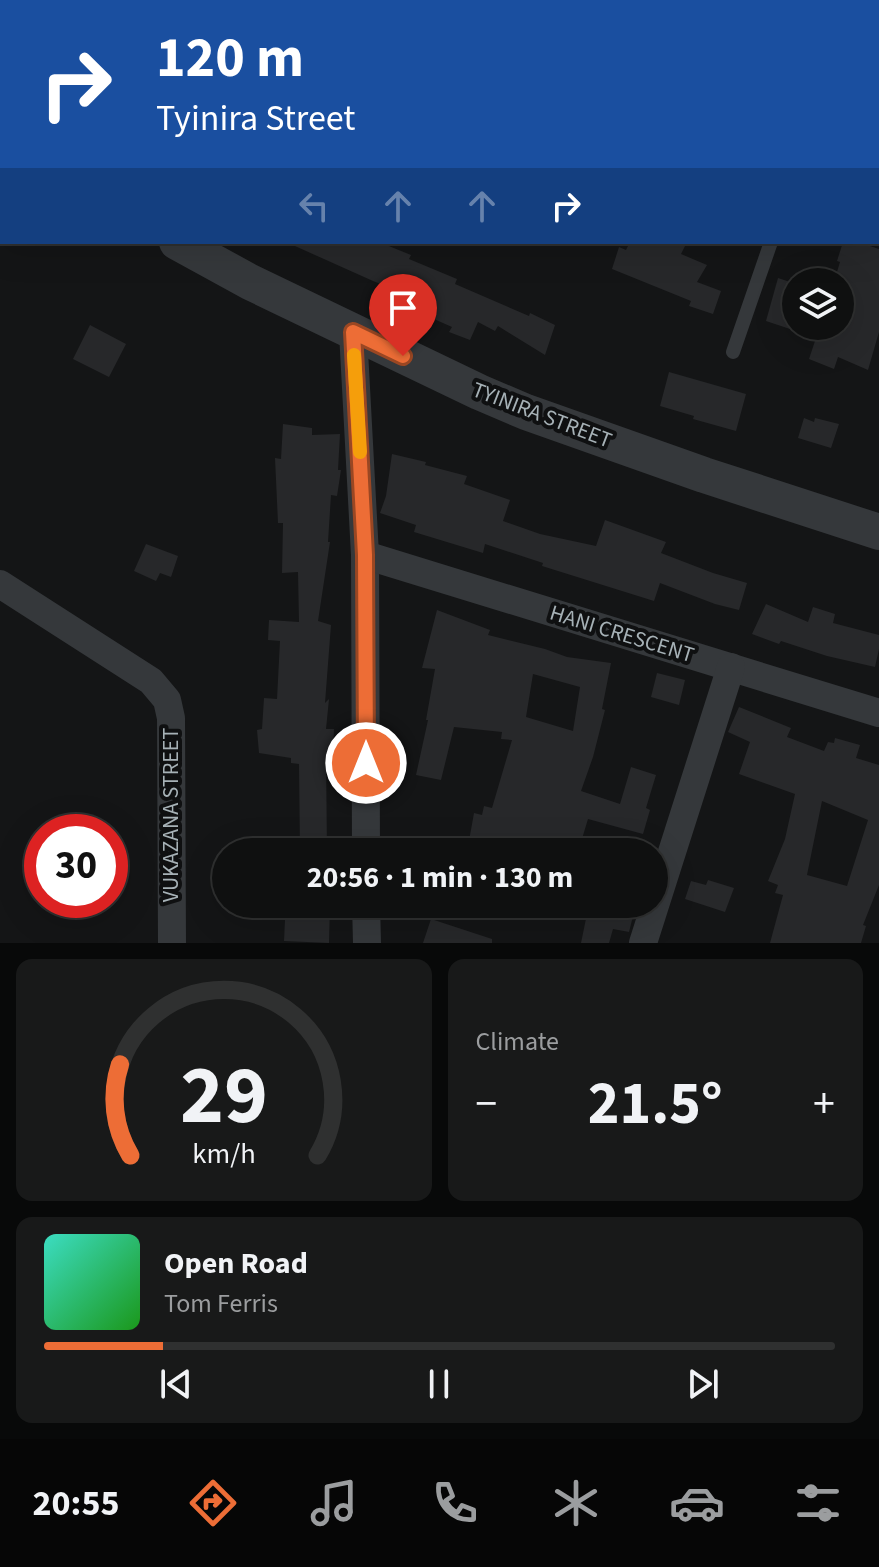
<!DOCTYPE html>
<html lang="en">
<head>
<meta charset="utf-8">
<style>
	body { margin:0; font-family:"Source Sans 3",sans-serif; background:#181919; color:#f1f3f6; height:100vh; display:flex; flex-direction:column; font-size:30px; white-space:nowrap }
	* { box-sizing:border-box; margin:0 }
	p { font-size:26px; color:#9b9d9f }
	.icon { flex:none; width:44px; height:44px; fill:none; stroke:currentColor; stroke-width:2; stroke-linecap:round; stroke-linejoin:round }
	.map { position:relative; height:943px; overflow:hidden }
	.sheet { display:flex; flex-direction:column; gap:16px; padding:16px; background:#080909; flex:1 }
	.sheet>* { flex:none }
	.hud { position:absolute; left:0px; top:0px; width:880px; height:244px; box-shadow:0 8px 32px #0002,0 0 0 2px #2f3030; background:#1a4fa0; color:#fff; overflow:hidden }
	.tools { position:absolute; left:782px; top:268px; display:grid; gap:16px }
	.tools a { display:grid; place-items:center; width:72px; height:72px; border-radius:50%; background:#0f1010; box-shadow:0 8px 32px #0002,0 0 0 2px #2f3030; font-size:40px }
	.speed { position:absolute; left:24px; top:814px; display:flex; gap:16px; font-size:40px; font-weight:700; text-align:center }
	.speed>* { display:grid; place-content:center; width:104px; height:104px; border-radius:50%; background:#0f1010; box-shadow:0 8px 32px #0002,0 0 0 2px #2f3030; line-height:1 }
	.speed .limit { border:12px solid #d22; background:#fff; color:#111 }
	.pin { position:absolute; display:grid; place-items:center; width:68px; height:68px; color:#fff; margin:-82px -34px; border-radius:50% 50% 50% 0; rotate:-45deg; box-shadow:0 0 8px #0007 }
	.pin .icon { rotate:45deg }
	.me { position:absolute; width:88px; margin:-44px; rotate:0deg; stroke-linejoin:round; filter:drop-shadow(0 0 6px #0008) }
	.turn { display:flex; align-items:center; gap:28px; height:168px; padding:0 24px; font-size:36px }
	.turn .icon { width:104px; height:104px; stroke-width:2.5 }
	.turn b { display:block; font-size:56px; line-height:68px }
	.lanes { display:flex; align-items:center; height:76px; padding:0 24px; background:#0003; justify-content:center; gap:40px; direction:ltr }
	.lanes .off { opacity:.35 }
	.big { font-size:60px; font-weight:700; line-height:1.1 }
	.sheet .card { flex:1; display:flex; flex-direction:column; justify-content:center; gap:12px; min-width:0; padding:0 28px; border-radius:16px; background:#181919 }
	.sheet .dial { align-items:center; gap:0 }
	.dial svg { height:208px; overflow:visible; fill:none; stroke:#2f3030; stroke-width:7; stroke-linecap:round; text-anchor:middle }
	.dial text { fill:#f1f3f6; stroke:none }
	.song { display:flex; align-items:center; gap:24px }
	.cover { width:96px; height:96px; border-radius:12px; background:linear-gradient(135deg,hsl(170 70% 55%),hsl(120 70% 35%)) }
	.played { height:8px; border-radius:4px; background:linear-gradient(90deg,#ed6d36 15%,#2f3030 15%) }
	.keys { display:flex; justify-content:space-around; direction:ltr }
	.heat { display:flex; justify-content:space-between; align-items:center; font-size:44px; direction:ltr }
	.sheet .tiles { flex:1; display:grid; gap:16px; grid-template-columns:1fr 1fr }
	.card:last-child { grid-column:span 2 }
	.trip { position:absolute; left:212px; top:838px; width:456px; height:80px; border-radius:40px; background:#0f1010; box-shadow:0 8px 32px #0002,0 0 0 2px #2f3030; font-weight:700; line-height:80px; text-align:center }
	.tab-bar { display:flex; height:128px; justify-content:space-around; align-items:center; background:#060606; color:#9b9d9f }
	.tab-bar .icon { width:56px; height:56px }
	.tab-bar .selected { color:#ed6d36 }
	.tab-bar b { font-size:36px; color:#f1f3f6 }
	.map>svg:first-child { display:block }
</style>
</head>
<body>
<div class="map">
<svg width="879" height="943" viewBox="0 0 879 943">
	<rect width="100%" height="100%" fill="#141516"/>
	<!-- building -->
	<g fill="#27282a" fill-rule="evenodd">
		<polygon points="286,242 379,242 411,255 409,259 457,279 455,284 529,316 530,313 555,325 545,355 498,326 495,331 478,322 470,340 449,332 452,327 418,312 421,306 418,305 420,300 373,281"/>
		<polygon points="630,242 687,242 681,254 707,265 697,282 721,291 713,314 689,306 691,301 612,269 619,247 626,250"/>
		<polygon points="843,242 858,242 879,249 879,332 868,370 838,357 834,369 809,359 820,326 840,326 840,321 851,293 840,288 840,282 834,282 840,262 837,261"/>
		<polygon points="778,278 796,284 796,331 766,321"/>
		<polygon points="90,325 126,344 109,377 73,359"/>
		<polygon points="669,372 746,394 736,431 693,419 694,416 660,406"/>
		<polygon points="804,418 814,422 815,418 839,424 831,448 798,438"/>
		<polygon points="283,424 312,428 312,435 340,434 338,470 341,470 337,496 331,495 328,542 330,542 318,621 331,625 325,703 329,699 326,729 334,729 333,753 326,753 327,852 300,852 299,764 291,763 291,758 259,753 257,730 262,729 264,698 277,699 280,641 268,640 269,620 299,622 298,572 282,573 283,523 278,523 275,458 281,459"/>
		<polygon points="392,454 426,462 425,465 467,476 464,484 510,500 503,521 540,534 596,546 605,520 666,542 661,553 713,573 747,583 739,610 715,604 660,583 654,601 542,566 543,563 485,544 483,553 414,532 416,525 380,513 386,496"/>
		<polygon points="146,544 178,556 171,577 160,573 156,581 134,571"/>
		<polygon points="766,604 808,622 813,607 835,614 833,623 879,635 879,649 875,667 827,656 781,641 779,644 752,634"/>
		<path d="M437 610 490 630 488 635 545 649 567 657 611 663 602 709 605 710 593 757 581 791 620 804 631 767 656 775 646 808 650 810 643 834 588 819 578 852H467L474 813 482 815 484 806 492 808 512 740 501 739 502 732 454 727 441 780 416 775 428 720H426L435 669 422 668ZM533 674 580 687 573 731 526 717Z"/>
		<polygon points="657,673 685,680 679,705 651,697"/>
		<path d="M739 707 791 728 787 737 824 751 828 742 834 743 835 738 860 745 856 758 879 765V885L863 925 866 926 861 943H770L783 895 775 893 778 885 768 881 785 839 795 794 739 774 750 742 728 732ZM822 801 868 820 847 886 807 875Z"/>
		<polygon points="708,880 734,888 725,912 685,899 691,881 706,885"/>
		<polygon points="303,904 330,904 329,943 284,941 285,920 302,920"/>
		<polygon points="589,904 636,904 629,932 613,929 609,943 581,943"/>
		<polygon points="431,919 492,939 492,943 423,943"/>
	</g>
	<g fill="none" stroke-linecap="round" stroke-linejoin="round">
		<!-- service -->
		<polyline stroke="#35383b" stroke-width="14" points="733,352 771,242"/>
		<!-- minor -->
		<g stroke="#35383b" stroke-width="28">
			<polyline points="271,0 274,2"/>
			<polyline points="525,2 526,0"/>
			<polyline points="878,202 879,203"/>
			<polyline points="353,332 365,555 366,852"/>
			<polyline points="365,555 879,713"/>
			<polyline points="0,584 151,681 167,700 171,718 172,943"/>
			<polyline points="366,904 367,943"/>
			<polyline points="643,943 731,667"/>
		</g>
		<!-- tertiary -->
		<g stroke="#35383b" stroke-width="36">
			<polyline points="0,136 2,137"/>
			<polyline points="177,242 250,282 479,392 526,412 704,475 879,532"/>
		</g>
	</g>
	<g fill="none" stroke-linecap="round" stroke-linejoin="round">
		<defs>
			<polyline id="route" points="366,763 365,555 353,332 403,356"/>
		</defs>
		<!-- route casing -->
		<use href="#route" stroke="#9a4723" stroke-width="20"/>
		<!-- route -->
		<use href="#route" stroke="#ed6d36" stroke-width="14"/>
		<!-- slow -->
		<polyline stroke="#f59e0b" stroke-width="14" points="354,355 360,452"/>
	</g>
	<g text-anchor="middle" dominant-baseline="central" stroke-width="8" stroke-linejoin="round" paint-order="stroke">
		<!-- street labels -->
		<g font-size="22" fill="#a6b1b6" stroke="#0f1011">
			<text transform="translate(542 415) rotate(21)">TYINIRA STREET</text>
			<text transform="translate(622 634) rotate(17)">HANI CRESCENT</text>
			<text transform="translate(171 815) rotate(-90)">VUKAZANA STREET</text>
		</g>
	</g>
</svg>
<div class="tools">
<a><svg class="icon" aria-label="layers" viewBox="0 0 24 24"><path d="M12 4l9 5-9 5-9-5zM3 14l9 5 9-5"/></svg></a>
</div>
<div class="speed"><div class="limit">30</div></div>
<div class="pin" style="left:403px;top:356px;background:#d93025"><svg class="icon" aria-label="arrive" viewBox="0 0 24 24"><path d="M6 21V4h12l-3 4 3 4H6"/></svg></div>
<svg class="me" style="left:366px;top:763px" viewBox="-20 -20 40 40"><circle r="17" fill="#ed6d36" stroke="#fff" stroke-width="3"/><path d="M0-11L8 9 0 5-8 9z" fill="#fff"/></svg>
<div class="trip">20:56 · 1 min · 130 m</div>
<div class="hud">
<div class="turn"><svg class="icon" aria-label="right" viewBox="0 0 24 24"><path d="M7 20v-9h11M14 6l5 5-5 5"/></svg><div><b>120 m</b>Tyinira Street</div></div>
<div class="lanes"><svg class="icon off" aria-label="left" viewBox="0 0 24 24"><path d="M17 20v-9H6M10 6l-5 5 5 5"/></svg><svg class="icon off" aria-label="ahead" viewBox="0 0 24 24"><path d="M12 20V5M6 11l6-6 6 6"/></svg><svg class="icon off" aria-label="ahead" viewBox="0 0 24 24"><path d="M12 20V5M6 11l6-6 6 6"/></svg><svg class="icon" aria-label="right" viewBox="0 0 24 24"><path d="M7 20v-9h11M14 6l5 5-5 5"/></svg></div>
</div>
</div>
<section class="sheet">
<div class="tiles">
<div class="card dial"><svg viewBox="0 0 100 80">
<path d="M14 69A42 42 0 1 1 86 69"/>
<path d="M14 69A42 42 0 0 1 10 34" stroke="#ed6d36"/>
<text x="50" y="56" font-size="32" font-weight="700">29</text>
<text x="50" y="72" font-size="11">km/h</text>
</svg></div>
<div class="card"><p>Climate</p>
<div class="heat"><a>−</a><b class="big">21.5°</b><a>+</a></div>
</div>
<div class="card">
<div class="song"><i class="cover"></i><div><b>Open Road</b><p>Tom Ferris</p></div></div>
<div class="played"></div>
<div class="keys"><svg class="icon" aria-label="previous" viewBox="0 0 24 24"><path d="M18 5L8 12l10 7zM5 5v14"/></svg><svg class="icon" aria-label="pause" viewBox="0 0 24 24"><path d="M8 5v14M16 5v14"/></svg><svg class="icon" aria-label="next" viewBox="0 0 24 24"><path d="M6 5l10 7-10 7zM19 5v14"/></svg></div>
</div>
</div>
</section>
<nav class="tab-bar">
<b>20:55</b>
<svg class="icon selected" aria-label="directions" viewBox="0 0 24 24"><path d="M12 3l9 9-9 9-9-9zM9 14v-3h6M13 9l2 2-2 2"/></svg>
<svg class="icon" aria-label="music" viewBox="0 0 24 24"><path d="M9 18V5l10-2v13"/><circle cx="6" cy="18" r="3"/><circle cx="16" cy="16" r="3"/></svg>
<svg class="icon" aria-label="phone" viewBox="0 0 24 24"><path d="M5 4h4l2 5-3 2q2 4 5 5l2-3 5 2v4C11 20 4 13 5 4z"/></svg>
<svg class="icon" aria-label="climate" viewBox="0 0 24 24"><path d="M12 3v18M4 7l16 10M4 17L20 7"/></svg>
<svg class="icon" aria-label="car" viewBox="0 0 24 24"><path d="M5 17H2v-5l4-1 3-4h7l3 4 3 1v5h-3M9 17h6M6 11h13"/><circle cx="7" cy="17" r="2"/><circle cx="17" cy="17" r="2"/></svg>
<svg class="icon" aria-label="filters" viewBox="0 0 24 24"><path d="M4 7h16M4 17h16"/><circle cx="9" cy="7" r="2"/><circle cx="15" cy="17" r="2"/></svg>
</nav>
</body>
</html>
